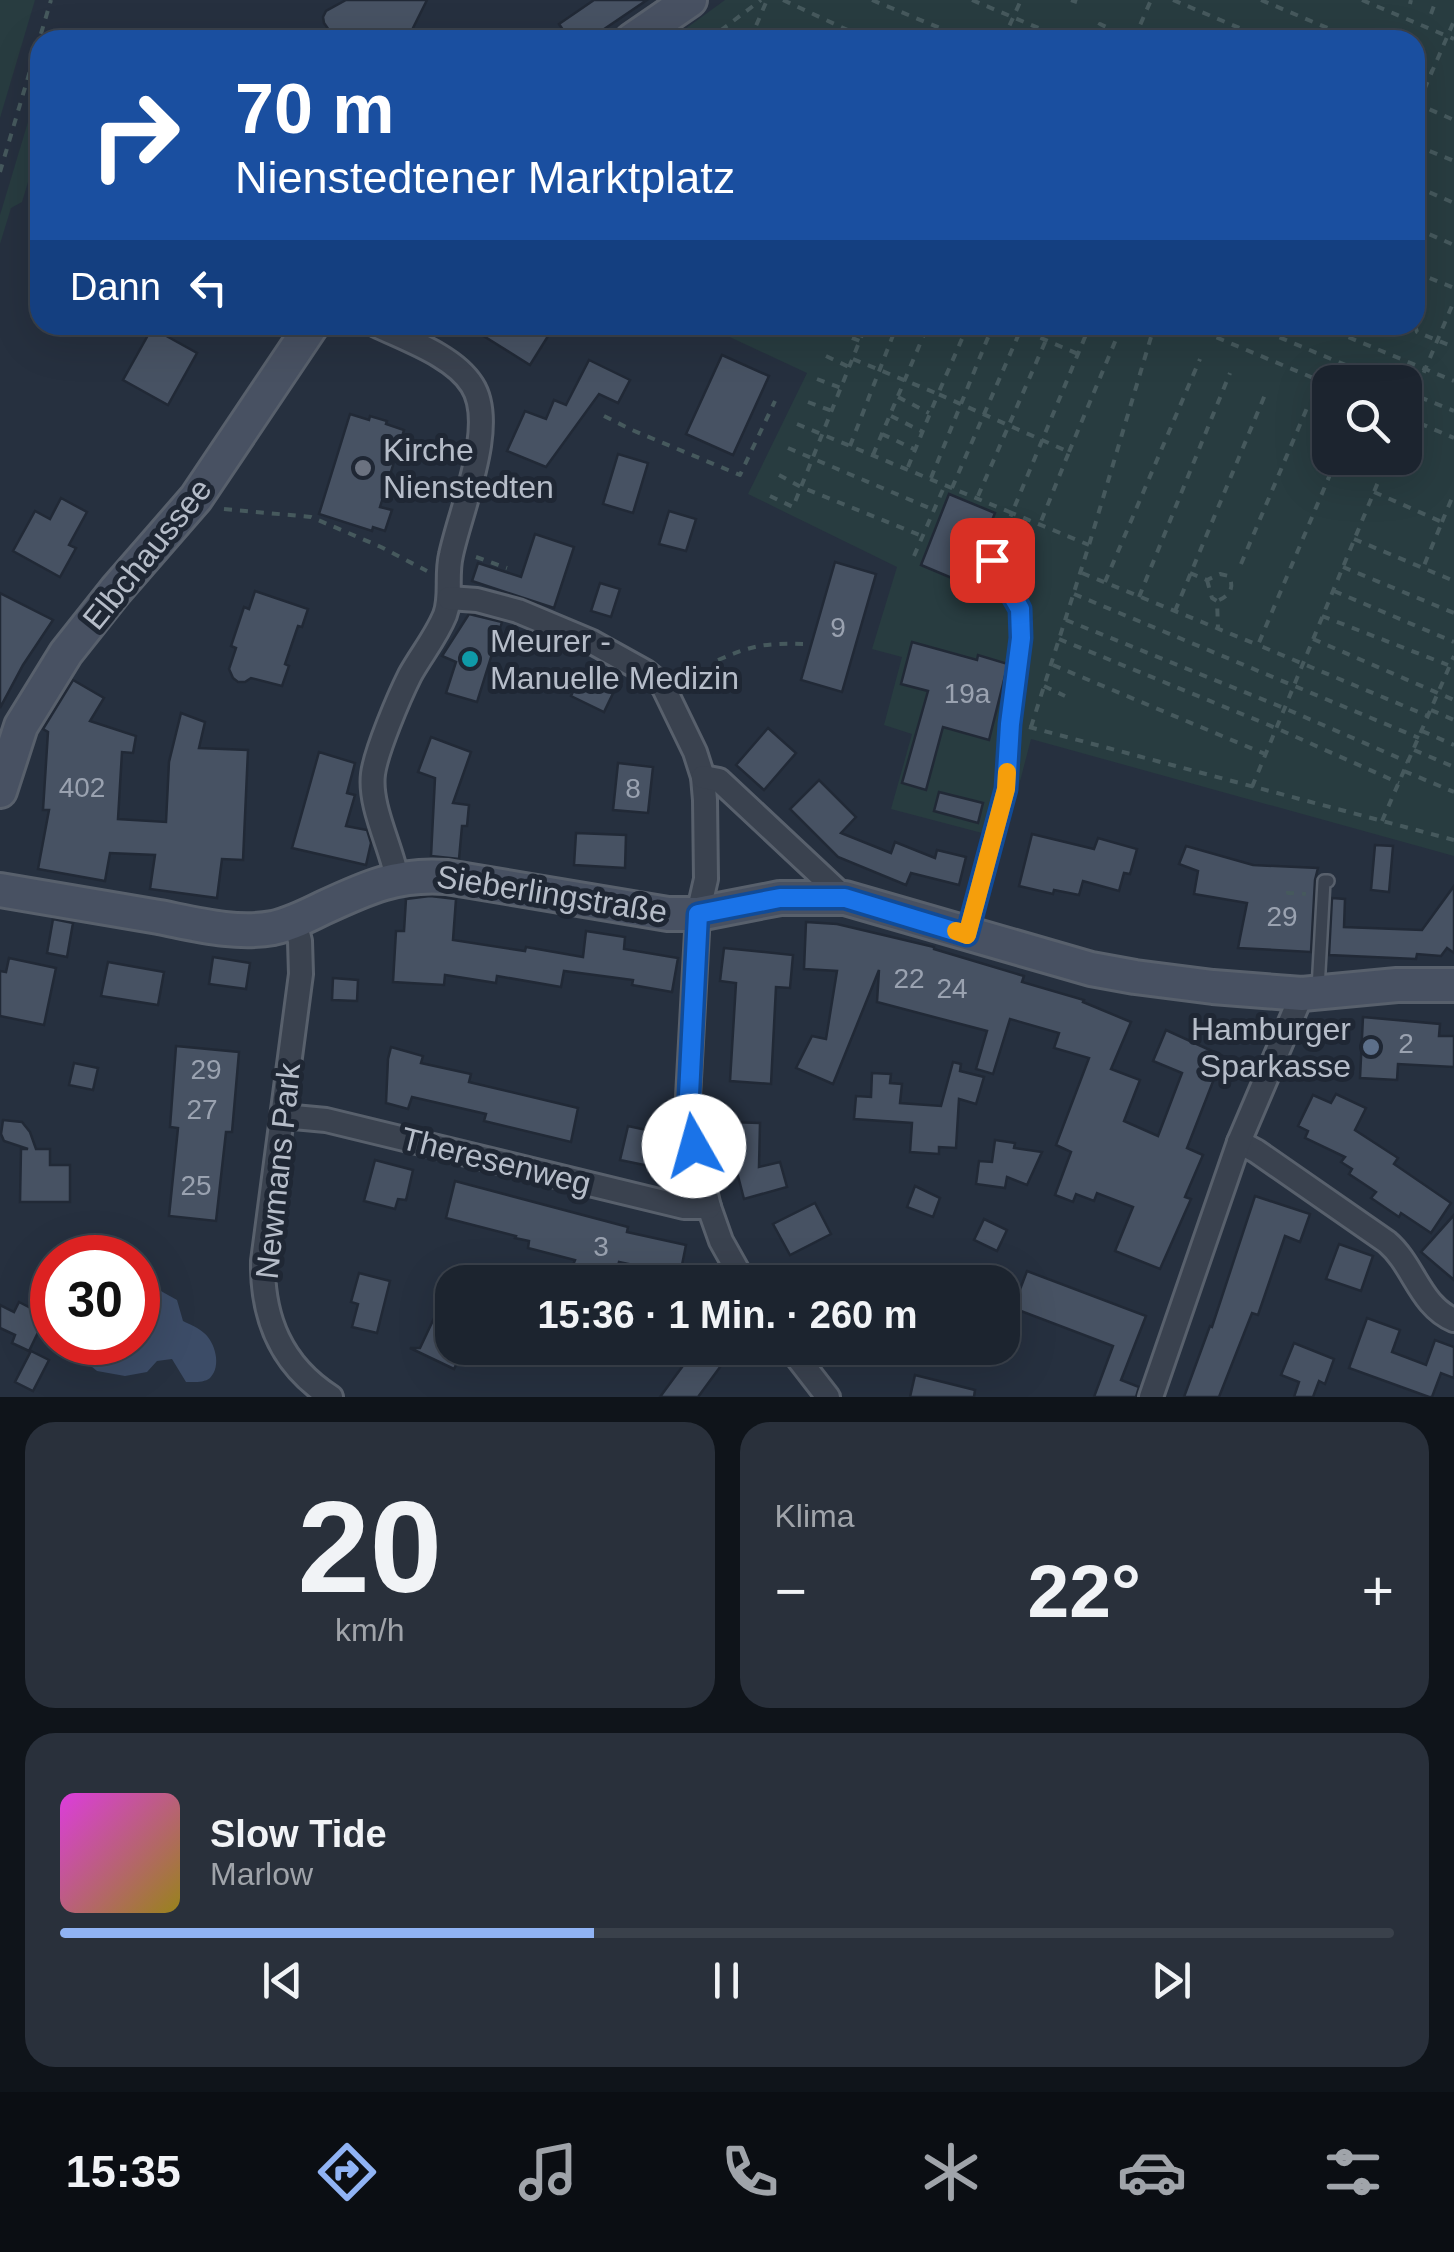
<!DOCTYPE html>
<html lang="de">
<head>
<meta charset="utf-8">
<style>
	body { margin:0; font-family:Arial,sans-serif; background:#29303b; color:#f1f3f6; height:100vh; display:flex; flex-direction:column; font-size:38px; white-space:nowrap }
	* { box-sizing:border-box; margin:0 }
	p { font-size:32px; color:#a0a4aa }
	.icon { flex:none; width:55px; height:55px; fill:none; stroke:currentColor; stroke-width:2; stroke-linecap:round; stroke-linejoin:round }
	.map { position:relative; height:1397px; overflow:hidden }
	.drawer { display:flex; flex-direction:column; gap:25px; padding:25px; background:#0f141a; flex:1 }
	.drawer>* { flex:none }
	.hud { position:absolute; left:30px; top:30px; width:1395px; height:305px; border-radius:30px; box-shadow:0 10px 40px #0002,0 0 0 2px #3a414b; background:#1a4fa0; color:#fff; overflow:hidden }
	.fabs { position:absolute; left:1312px; top:365px; display:grid; gap:20px }
	.fabs a { display:grid; place-items:center; width:110px; height:110px; border-radius:20px; background:#1c242f; box-shadow:0 10px 40px #0002,0 0 0 2px #3a414b; font-size:50px }
	.speed { position:absolute; left:30px; top:1235px; display:flex; gap:20px; font-size:50px; font-weight:700; text-align:center }
	.speed>* { display:grid; place-content:center; width:130px; height:130px; border-radius:50%; background:#1c242f; box-shadow:0 10px 40px #0002,0 0 0 2px #3a414b; line-height:1 }
	.speed .limit { border:15px solid #d22; background:#fff; color:#111 }
	.pin { position:absolute; display:grid; place-items:center; width:85px; height:85px; color:#fff; margin:-42px; border-radius:20px; box-shadow:0 5px 15px #0006 }
	.me { position:absolute; width:110px; margin:-55px; rotate:353deg; stroke-linejoin:round; filter:drop-shadow(0 0 8px #0008) }
	.turn { display:flex; align-items:center; gap:35px; height:210px; padding:0 40px; font-size:45px }
	.turn .icon { width:130px; height:130px; stroke-width:2.5 }
	.turn b { display:block; font-size:70px; line-height:85px }
	.then { display:flex; align-items:center; height:95px; padding:0 40px; background:#0003; gap:20px; font-size:38px }
	.big { font-size:75px; font-weight:700; line-height:1.1 }
	.drawer .widget { flex:1; display:flex; flex-direction:column; justify-content:center; gap:15px; min-width:0; padding:0 35px; border-radius:30px; background:#29303b }
	.drawer .dial { align-items:center; gap:0 }
	.dial b { font-size:130px; line-height:1 }
	.song { display:flex; align-items:center; gap:30px }
	.cover { width:120px; height:120px; border-radius:15px; background:linear-gradient(135deg,hsl(300 70% 55%),hsl(50 70% 35%)) }
	.played { height:10px; border-radius:5px; background:linear-gradient(90deg,#90b3f4 40%,#3a414b 40%) }
	.keys { display:flex; justify-content:space-around; direction:ltr }
	.heat { display:flex; justify-content:space-between; align-items:center; font-size:55px; direction:ltr }
	.drawer .tiles { flex:1; display:grid; gap:25px; grid-template-columns:1fr 1fr }
	.widget:last-child { grid-column:span 2 }
	.trip { position:absolute; left:435px; top:1265px; width:585px; height:100px; border-radius:30px; background:#1c242f; box-shadow:0 10px 40px #0002,0 0 0 2px #3a414b; font-weight:700; line-height:100px; text-align:center }
	.tab-bar { display:flex; height:160px; justify-content:space-around; align-items:center; background:#0b0e13; color:#a0a4aa }
	.tab-bar .icon { width:70px; height:70px }
	.tab-bar .active { color:#90b3f4 }
	.tab-bar b { font-size:45px; color:#f1f3f6 }
	.map>svg:first-child { display:block }
</style>
</head>
<body>
<div class="map">
<svg width="1454" height="1397" viewBox="0 0 1454 1397">
	<rect width="100%" height="100%" fill="#26303f"/>
	<!-- green -->
	<g fill="#283c40" fill-rule="evenodd">
		<polygon points="0,0 35,0 0,118"/>
		<path d="M725 0H1454V856L1031 739 1005 839 891 809 912 734 884 725 902 657 872 649 897 567 748 494 807 373 704 325H1415V40H670ZM1330 382H1405V458H1330Z"/>
		<polygon points="40,82 40,142 22,202 11,208 0,244 0,215"/>
	</g>
	<!-- water -->
	<path fill="#3c4c67" d="M138 1271 146 1275 159 1290 177 1300 183 1321C189 1324 199 1328 204 1333 215 1342 222 1366 210 1378 204 1383 193 1382 186 1382L172 1359 157 1361 147 1372 125 1376 97 1371 75 1353 76 1343 138 1342Z"/>
	<!-- building -->
	<g fill="#475263" stroke="#212936" stroke-width="2.5">
		<polygon points="346,0 427,0 407,40 336,40 324,23 323,17 326,11"/>
		<polygon points="594,0 647,0 588,40 570,40 559,24"/>
		<polygon points="466,325 555,325 530,365"/>
		<polygon points="152,328 197,353 168,405 123,380"/>
		<polygon points="722,355 769,376 733,455 686,434"/>
		<polygon points="589,360 630,380 618,403 599,394 546,467 507,451 525,411 546,419 554,400 566,405"/>
		<polygon points="350,414 369,420 370,416 387,421 386,424 404,430 380,507 392,510 385,531 373,527 372,531 319,514"/>
		<polygon points="618,454 648,463 633,513 603,504"/>
		<polygon points="949,494 995,513 966,584 921,565"/>
		<polygon points="61,498 87,512 69,545 76,548 60,577 13,551 35,511 50,519"/>
		<polygon points="669,511 696,519 686,551 659,544"/>
		<polygon points="535,534 574,547 554,608 472,581 478,563 521,577"/>
		<polygon points="835,562 876,574 842,692 801,680"/>
		<polygon points="600,583 620,589 611,617 591,611"/>
		<polygon points="255,591 308,609 302,627 298,626 285,664 289,666 282,686 251,678 245,682 238,682 233,678 229,669 236,648 231,646 244,607 249,609"/>
		<polygon points="0,593 53,620 23,665 0,708"/>
		<polygon points="469,614 502,622 477,702 446,693 456,662 442,656"/>
		<polygon points="912,642 977,660 978,655 1008,664 989,740 943,727 926,790 902,783 928,691 901,684"/>
		<polygon points="584,669 617,685 604,712 571,696"/>
		<polygon points="73,680 104,698 90,721 136,736 133,753 122,752 118,819 166,822 169,762 181,713 205,722 199,748 248,750 243,860 222,859 217,898 150,889 155,855 110,853 105,881 38,869 49,810 43,810 48,732 43,729"/>
		<polygon points="768,728 796,753 764,790 736,765"/>
		<polygon points="431,737 471,752 453,803 469,805 467,826 462,826 459,859 431,856 435,778 418,772"/>
		<polygon points="319,752 355,763 347,793 355,795 346,826 367,830 371,843 366,865 292,848"/>
		<polygon points="618,763 653,767 648,813 613,810"/>
		<polygon points="819,780 856,817 841,833 891,853 895,842 935,858 937,850 966,857 959,885 911,873 906,885 838,857 790,809"/>
		<polygon points="939,792 983,803 978,823 934,811"/>
		<polygon points="576,833 626,835 625,868 574,865"/>
		<polygon points="1032,834 1094,849 1098,838 1137,849 1130,874 1124,873 1119,891 1083,881 1079,895 1054,890 1053,894 1019,886"/>
		<polygon points="1375,845 1393,846 1389,892 1371,890"/>
		<polygon points="1186,846 1253,865 1318,868 1315,880 1311,952 1238,948 1247,903 1194,894 1198,871 1179,864"/>
		<polygon points="1454,886 1454,953 1447,948 1441,956 1417,954 1416,959 1329,955 1332,898 1345,899 1344,927 1422,930"/>
		<polygon points="430,896 456,899 453,940 525,951 526,947 583,957 586,931 625,937 624,949 678,958 672,992 632,985 633,980 564,971 561,987 497,976 496,983 445,975 444,985 393,982 396,931 404,931 406,899"/>
		<polygon points="53,919 73,923 67,957 47,953"/>
		<polygon points="806,922 837,924 934,947 934,949 1024,976 1022,982 1084,1000 1083,1002 1131,1022 1111,1069 1140,1080 1124,1121 1158,1136 1182,1073 1153,1061 1166,1030 1223,1056 1187,1148 1203,1155 1185,1197 1191,1199 1160,1269 1115,1251 1133,1207 1097,1193 1094,1201 1076,1194 1073,1202 1055,1195 1071,1152 1056,1145 1089,1058 1054,1048 1059,1033 1010,1019 993,1074 976,1069 987,1031 877,1002 879,970 833,1084 796,1068 812,1036 826,1039 837,971 804,969"/>
		<polygon points="724,948 793,955 790,988 776,987 771,1084 730,1081 736,983 720,981"/>
		<polygon points="213,957 250,963 246,989 209,984"/>
		<polygon points="9,958 56,968 44,1025 0,1016 0,971 6,972"/>
		<polygon points="108,962 164,972 158,1005 101,996"/>
		<polygon points="333,978 358,980 357,1001 332,1000"/>
		<polygon points="1363,1017 1440,1024 1439,1036 1454,1036 1454,1067 1398,1064 1397,1080 1360,1078"/>
		<polygon points="176,1046 239,1052 232,1132 226,1132 216,1221 169,1216 178,1128 170,1127"/>
		<polygon points="391,1047 423,1056 421,1063 471,1074 469,1082 578,1108 571,1142 484,1121 486,1114 412,1097 408,1109 386,1103 388,1059"/>
		<polygon points="953,1062 961,1064 960,1071 984,1077 976,1104 959,1099 956,1148 939,1147 939,1154 910,1152 912,1123 854,1119 856,1096 871,1097 872,1073 891,1074 890,1083 902,1084 900,1103 941,1106"/>
		<polygon points="74,1063 98,1068 93,1090 69,1085"/>
		<polygon points="1336,1094 1366,1108 1355,1130 1398,1158 1394,1164 1451,1203 1431,1233 1401,1213 1399,1217 1371,1198 1376,1192 1349,1174 1352,1169 1341,1162 1345,1157 1305,1138 1308,1131 1298,1126 1313,1095 1331,1103"/>
		<polygon points="3,1120 22,1122 30,1132 36,1149 50,1149 50,1165 70,1165 70,1202 20,1202 21,1149 28,1149 4,1141 1,1134"/>
		<polygon points="728,1122 760,1123 759,1167 780,1162 787,1187 744,1199 731,1149 727,1149"/>
		<polygon points="628,1126 656,1132 649,1166 620,1160"/>
		<polygon points="995,1140 1015,1143 1014,1148 1042,1152 1027,1185 1007,1177 1005,1188 976,1184 979,1161 992,1162"/>
		<polygon points="375,1160 413,1170 406,1200 398,1199 395,1209 364,1201"/>
		<polygon points="455,1181 628,1227 627,1232 686,1245 680,1275 619,1262 615,1277 573,1265 575,1260 528,1248 529,1241 515,1238 516,1236 446,1218"/>
		<polygon points="915,1186 940,1198 933,1217 907,1207"/>
		<polygon points="1255,1196 1310,1214 1300,1242 1285,1236 1258,1315 1252,1313 1219,1397 1184,1397 1210,1326 1212,1327"/>
		<polygon points="815,1203 831,1234 790,1255 773,1224"/>
		<polygon points="1454,1215 1454,1280 1421,1252"/>
		<polygon points="984,1219 1007,1230 997,1251 974,1240"/>
		<polygon points="1339,1244 1373,1256 1361,1291 1326,1279"/>
		<polygon points="1027,1271 1146,1316 1121,1380 1139,1387 1136,1397 1094,1397 1113,1346 1013,1308"/>
		<polygon points="359,1273 390,1281 377,1333 352,1327 358,1304 351,1302"/>
		<polygon points="452,1280 452,1348 464,1348 454,1369 410,1348 420,1348"/>
		<polygon points="19,1302 46,1316 29,1351 12,1343 15,1335 0,1328 0,1305 14,1312"/>
		<polygon points="1367,1318 1400,1330 1392,1352 1426,1365 1435,1340 1454,1347 1454,1378 1441,1373 1432,1397 1429,1397 1349,1368"/>
		<polygon points="1294,1343 1334,1359 1325,1384 1319,1381 1313,1397 1294,1397 1299,1382 1281,1375"/>
		<polygon points="696,1348 734,1348 698,1397 660,1397"/>
		<polygon points="31,1351 49,1360 33,1391 15,1382"/>
		<polygon points="915,1375 975,1390 974,1397 910,1397"/>
	</g>
	<g fill="none" stroke-linecap="round" stroke-linejoin="round">
		<defs>
			<g id="lane">
				<polyline points="968,931 1006,789 1010,723 1021,638 1020,609 992,560"/>
				<polyline points="1318,989 1324,881 1328,881"/>
			</g>
			<g id="street">
				<path d="M376 325C407 340 454 356 472 385 498 425 460 511 451 555 446 575 452 597 445 615 436 637 421 655 410 675 399 697 376 751 373 774 369 806 391 846 397 878"/>
				<polyline points="449,598 477,600 518,611 592,642 646,672 663,686 695,752 703,777 705,800 706,879 698,914 687,1115 709,1207 721,1241 744,1282"/>
				<polyline points="703,777 719,780 845,898"/>
				<path d="M295 922 300 941 301 974 263 1261C262 1318 281 1365 331 1397"/>
				<polyline points="283,1116 326,1120 684,1207 709,1207"/>
				<path d="M1239 1142 1256 1151 1387 1242C1414 1265 1420 1306 1454 1320"/>
				<polyline points="790,1348 828,1397"/>
				<polyline points="1151,1397 1239,1142 1302,994"/>
			</g>
			<g id="secondary">
				<polyline points="632,40 690,0"/>
				<polyline points="0,791 21,726 66,653 116,590 196,498 312,325"/>
				<path d="M0 890C53 899 106 908 159 917 195 924 236 935 273 928 291 924 307 916 323 908 366 888 398 873 447 877L668 914H698L780 898H845L1091 969 1135 977 1213 987 1302 994 1397 985H1454"/>
			</g>
		</defs>
		<!-- lane casing -->
		<use href="#lane" stroke="#58606c" stroke-width="16"/>
		<!-- street casing -->
		<use href="#street" stroke="#58606c" stroke-width="28"/>
		<!-- secondary casing -->
		<use href="#secondary" stroke="#58606c" stroke-width="38"/>
		<!-- path -->
		<g stroke="#46595d" stroke-width="4" stroke-dasharray="8 8" stroke-linecap="butt">
			<polyline points="783,0 869,40"/>
			<polyline points="872,0 969,40"/>
			<polyline points="972,0 1067,40"/>
			<polyline points="1071,0 1077,2"/>
			<polyline points="1173,0 1268,40"/>
			<polyline points="1261,0 1356,40"/>
			<polyline points="1362,0 1454,39"/>
			<polyline points="1410,4 1411,0"/>
			<polyline points="1431,14 1436,0"/>
			<polyline points="1134,39 1151,0"/>
			<polyline points="708,40 761,0"/>
			<polyline points="750,40 767,0"/>
			<polyline points="1003,40 1021,0"/>
			<polyline points="1092,40 1100,24 1133,40"/>
			<polyline points="1415,65 1432,72"/>
			<polyline points="1415,103 1454,120"/>
			<polyline points="1418,104 1454,21"/>
			<polyline points="1415,145 1454,161"/>
			<polyline points="0,172 51,0"/>
			<polyline points="1415,186 1454,203"/>
			<polyline points="1415,228 1454,245"/>
			<polyline points="1415,272 1454,288"/>
			<polyline points="1011,325 1078,354"/>
			<polyline points="1187,325 1330,385"/>
			<polyline points="1250,325 1386,382"/>
			<polyline points="1319,325 1454,381"/>
			<polyline points="1415,325 1417,332 1454,347"/>
			<polyline points="837,332 860,341"/>
			<polyline points="826,356 849,367"/>
			<polyline points="853,359 938,394 968,325"/>
			<polyline points="817,379 841,388"/>
			<polyline points="1405,391 1454,411"/>
			<polyline points="898,397 929,413"/>
			<polyline points="808,402 832,411"/>
			<polyline points="604,416 632,430 740,475 775,401"/>
			<polyline points="891,416 923,432"/>
			<polyline points="1405,417 1454,301"/>
			<polyline points="1405,417 1454,438"/>
			<polyline points="797,424 1012,513 1090,325"/>
			<polyline points="882,434 914,449"/>
			<polyline points="850,446 897,325"/>
			<polyline points="788,448 934,510"/>
			<polyline points="1069,452 1122,325"/>
			<polyline points="873,455 928,325"/>
			<polyline points="1337,458 1258,645 1428,716"/>
			<polyline points="908,467 938,394 1069,452 1040,524"/>
			<polyline points="779,475 801,487 922,536"/>
			<polyline points="931,478 993,325"/>
			<polyline points="952,488 1021,329"/>
			<polyline points="1374,492 1442,522 1423,568"/>
			<polyline points="770,496 793,507 866,325"/>
			<polyline points="978,496 1046,340"/>
			<polyline points="224,509 311,517 381,547 427,571"/>
			<polyline points="1442,522 1454,493"/>
			<polyline points="1354,539 1454,581"/>
			<polyline points="998,546 1012,513 1089,545"/>
			<polyline points="914,556 944,487"/>
			<polyline points="476,557 507,568"/>
			<polyline points="1241,564 1307,408"/>
			<polyline points="1343,567 1454,613"/>
			<polyline points="1082,573 1258,645"/>
			<path d="M1190 573 1207 580 1220 574 1229 576C1235 589 1229 596 1217 601"/>
			<polyline points="1207,580 1212,598 1217,601 1218,627"/>
			<polyline points="1105,582 1200,359"/>
			<polyline points="1334,591 1454,642"/>
			<polyline points="1074,594 1419,738"/>
			<polyline points="1139,597 1230,373"/>
			<polyline points="1175,611 1267,390"/>
			<polyline points="1322,616 1448,665"/>
			<polyline points="1066,620 1284,708 1408,762"/>
			<polyline points="1059,639 1276,728 1399,783"/>
			<polyline points="1313,639 1454,700"/>
			<path d="M718 660C753 645 765 643 803 644"/>
			<polyline points="1053,665 1265,754"/>
			<polyline points="1044,686 1065,696"/>
			<polyline points="1431,710 1454,720"/>
			<polyline points="1029,727 1454,840"/>
			<polyline points="1031,727 1089,545 1151,337"/>
			<polyline points="1422,731 1454,745"/>
			<polyline points="1414,750 1454,767"/>
			<polyline points="1404,771 1454,792"/>
			<polyline points="1252,787 1388,458"/>
			<polyline points="1382,821 1454,656"/>
			<polyline points="1288,891 1288,893 1306,894"/>
		</g>
		<!-- lane -->
		<use href="#lane" stroke="#3a424f" stroke-width="11"/>
		<!-- street -->
		<use href="#street" stroke="#3a424f" stroke-width="22"/>
		<!-- secondary -->
		<use href="#secondary" stroke="#485162" stroke-width="32"/>
	</g>
	<g fill="none" stroke-linecap="round" stroke-linejoin="round">
		<defs>
			<polyline id="route" points="694,1146 688,1115 698,914 780,898 845,898 967,935 1006,789 1010,724 1021,638 1020,609 992,560"/>
		</defs>
		<!-- route casing -->
		<use href="#route" stroke="#114b97" stroke-width="25"/>
		<!-- route -->
		<use href="#route" stroke="#1a73e8" stroke-width="18"/>
		<!-- slow -->
		<polyline stroke="#f59e0b" stroke-width="18" points="956,931 967,935 1006,789 1007,772"/>
	</g>
	<!-- markers -->
	<circle fill="#6b7280" stroke="#1f2734" stroke-width="4" cx="363" cy="468" r="10"/>
	<circle fill="#0f9aa8" stroke="#1f2734" stroke-width="4" cx="470" cy="659" r="10"/>
	<circle fill="#5c6f8a" stroke="#1f2734" stroke-width="4" cx="1371" cy="1047" r="10"/>
	<g text-anchor="middle" dominant-baseline="central" stroke-width="10" stroke-linejoin="round" paint-order="stroke">
		<!-- number labels -->
		<g font-size="28" fill="#9aa2b0">
			<text x="838" y="627">9</text>
			<text x="967" y="693">19a</text>
			<text x="82" y="787">402</text>
			<text x="633" y="788">8</text>
			<text x="1282" y="916">29</text>
			<text x="909" y="978">22</text>
			<text x="952" y="988">24</text>
			<text x="1406" y="1043">2</text>
			<text x="206" y="1069">29</text>
			<text x="202" y="1109">27</text>
			<text x="196" y="1185">25</text>
			<text x="601" y="1246">3</text>
		</g>
		<!-- poi labels -->
		<g font-size="32" fill="#b6bdc9" stroke="#1f2734" text-anchor="start">
			<text x="383" y="450">Kirche<tspan x="383" dy="37">Nienstedten</tspan></text>
			<text x="490" y="641">Meurer -<tspan x="490" dy="37">Manuelle Medizin</tspan></text>
			<text x="1351" y="1029" text-anchor="end">Hamburger<tspan x="1351" dy="37">Sparkasse</tspan></text>
		</g>
		<!-- street labels -->
		<g font-size="32" fill="#b6bdc9" stroke="#1f2734">
			<text transform="translate(147 554) rotate(-51)">Elbchaussee</text>
			<text transform="translate(552 894) rotate(9)">Sieberlingstraße</text>
			<text transform="translate(496 1161) rotate(14)">Theresenweg</text>
			<text transform="translate(278 1171) rotate(-84)">Newmans Park</text>
		</g>
	</g>
</svg>
<div class="fabs">
<a><svg class="icon" aria-label="search" viewBox="0 0 24 24"><circle cx="10" cy="10" r="6"/><path d="M15 15l6 6"/></svg></a>
</div>
<div class="speed"><div class="limit">30</div></div>
<div class="pin" style="left:992px;top:560px;background:#d93025"><svg class="icon" aria-label="arrive" viewBox="0 0 24 24"><path d="M6 21V4h12l-3 4 3 4H6"/></svg></div>
<svg class="me" style="left:694px;top:1146px" viewBox="-20 -20 40 40"><circle r="19" fill="#fff"/><path d="M0-13L10 11 0 6-10 11z" fill="#1a73e8"/></svg>
<div class="trip">15:36 · 1 Min. · 260 m</div>
<div class="hud">
<div class="turn"><svg class="icon" aria-label="right" viewBox="0 0 24 24"><path d="M7 20v-9h11M14 6l5 5-5 5"/></svg><div><b>70 m</b>Nienstedtener Marktplatz</div></div>
<div class="then">Dann<svg class="icon" aria-label="left" viewBox="0 0 24 24"><path d="M17 20v-9H6M10 6l-5 5 5 5"/></svg></div>
</div>
</div>
<section class="drawer">
<div class="tiles">
<div class="widget dial"><b>20</b><p>km/h</p></div>
<div class="widget"><p>Klima</p>
<div class="heat"><a>−</a><b class="big">22°</b><a>+</a></div>
</div>
<div class="widget">
<div class="song"><i class="cover"></i><div><b>Slow Tide</b><p>Marlow</p></div></div>
<div class="played"></div>
<div class="keys"><svg class="icon" aria-label="previous" viewBox="0 0 24 24"><path d="M18 5L8 12l10 7zM5 5v14"/></svg><svg class="icon" aria-label="pause" viewBox="0 0 24 24"><path d="M8 5v14M16 5v14"/></svg><svg class="icon" aria-label="next" viewBox="0 0 24 24"><path d="M6 5l10 7-10 7zM19 5v14"/></svg></div>
</div>
</div>
</section>
<nav class="tab-bar">
<b>15:35</b>
<svg class="icon active" aria-label="directions" viewBox="0 0 24 24"><path d="M12 3l9 9-9 9-9-9zM9 14v-3h6M13 9l2 2-2 2"/></svg>
<svg class="icon" aria-label="music" viewBox="0 0 24 24"><path d="M9 18V5l10-2v13"/><circle cx="6" cy="18" r="3"/><circle cx="16" cy="16" r="3"/></svg>
<svg class="icon" aria-label="phone" viewBox="0 0 24 24"><path d="M5 4h4l2 5-3 2q2 4 5 5l2-3 5 2v4C11 20 4 13 5 4z"/></svg>
<svg class="icon" aria-label="climate" viewBox="0 0 24 24"><path d="M12 3v18M4 7l16 10M4 17L20 7"/></svg>
<svg class="icon" aria-label="car" viewBox="0 0 24 24"><path d="M5 17H2v-5l4-1 3-4h7l3 4 3 1v5h-3M9 17h6M6 11h13"/><circle cx="7" cy="17" r="2"/><circle cx="17" cy="17" r="2"/></svg>
<svg class="icon" aria-label="filters" viewBox="0 0 24 24"><path d="M4 7h16M4 17h16"/><circle cx="9" cy="7" r="2"/><circle cx="15" cy="17" r="2"/></svg>
</nav>
</body>
</html>
